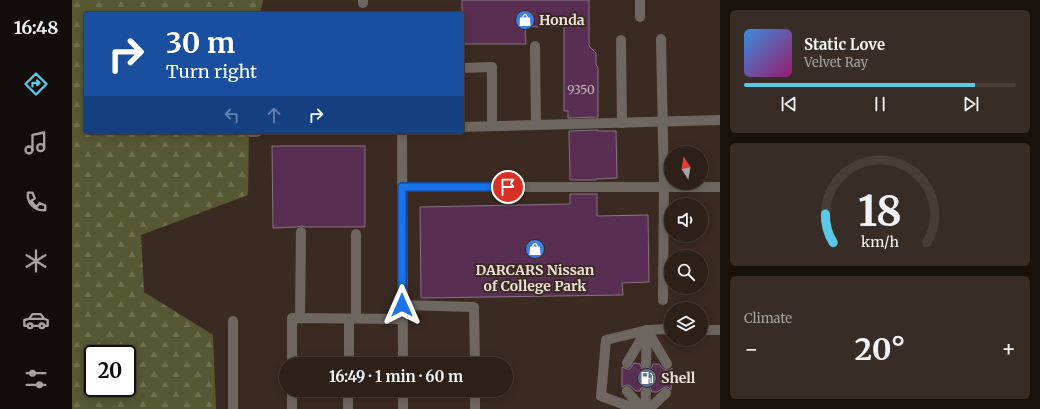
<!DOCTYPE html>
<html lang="en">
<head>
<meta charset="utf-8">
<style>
	body { margin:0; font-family:Merriweather,serif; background:#382d26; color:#f1f3f6; height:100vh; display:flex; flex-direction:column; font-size:15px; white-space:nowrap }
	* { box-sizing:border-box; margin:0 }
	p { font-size:13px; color:#a6a3a2 }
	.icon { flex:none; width:22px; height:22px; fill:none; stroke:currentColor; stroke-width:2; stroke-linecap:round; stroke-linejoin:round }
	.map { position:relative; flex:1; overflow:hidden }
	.sheet { display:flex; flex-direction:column; gap:10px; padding:10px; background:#18120e; width:320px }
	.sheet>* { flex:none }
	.hud { position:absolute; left:12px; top:12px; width:380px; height:122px; border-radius:4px; box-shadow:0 2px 10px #0003,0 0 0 1px #483e38; background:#1a4fa0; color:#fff; overflow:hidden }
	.needle { width:26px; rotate:349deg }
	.fabs { position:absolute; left:592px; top:146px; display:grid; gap:8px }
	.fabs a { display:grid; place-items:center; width:44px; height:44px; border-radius:50%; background:#2c2019; box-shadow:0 2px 10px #0003,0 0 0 1px #483e38; font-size:20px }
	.speed { position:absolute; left:12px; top:345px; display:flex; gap:8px; font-size:20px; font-weight:700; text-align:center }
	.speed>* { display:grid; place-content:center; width:52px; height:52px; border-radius:50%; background:#2c2019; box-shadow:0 2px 10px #0003,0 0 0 1px #483e38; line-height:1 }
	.speed .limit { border:2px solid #111; border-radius:6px; background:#fff; color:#111 }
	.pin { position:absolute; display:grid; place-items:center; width:34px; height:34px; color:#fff; margin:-17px; border:2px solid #fff; border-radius:50%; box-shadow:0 1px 4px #0007 }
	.me { position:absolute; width:44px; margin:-22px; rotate:0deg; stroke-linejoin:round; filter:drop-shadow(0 0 3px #0008) }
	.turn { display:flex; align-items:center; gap:14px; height:84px; padding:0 16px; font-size:18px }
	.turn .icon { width:52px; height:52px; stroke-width:2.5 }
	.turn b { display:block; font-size:28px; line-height:34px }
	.lanes { display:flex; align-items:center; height:38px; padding:0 16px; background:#0003; justify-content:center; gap:20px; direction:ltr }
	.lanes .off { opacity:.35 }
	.big { font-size:30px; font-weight:700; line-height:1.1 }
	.sheet .tile { flex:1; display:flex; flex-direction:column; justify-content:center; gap:6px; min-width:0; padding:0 14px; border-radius:6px; background:#382d26 }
	.sheet .dial { align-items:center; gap:0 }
	.dial svg { height:104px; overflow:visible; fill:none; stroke:#483e38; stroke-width:7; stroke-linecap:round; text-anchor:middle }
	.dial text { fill:#f1f3f6; stroke:none }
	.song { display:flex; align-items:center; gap:12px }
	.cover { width:48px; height:48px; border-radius:6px; background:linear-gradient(135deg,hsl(210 70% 55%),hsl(320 70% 35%)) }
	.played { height:4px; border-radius:2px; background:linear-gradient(90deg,#5cc7e7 85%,#483e38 85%) }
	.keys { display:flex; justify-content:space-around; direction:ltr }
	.heat { display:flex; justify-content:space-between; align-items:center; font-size:22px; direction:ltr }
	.trip { position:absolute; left:207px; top:357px; width:234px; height:40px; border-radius:20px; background:#2c2019; box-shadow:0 2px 10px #0003,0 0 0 1px #483e38; font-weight:700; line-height:40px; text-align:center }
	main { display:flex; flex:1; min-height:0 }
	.menu { display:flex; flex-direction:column; width:72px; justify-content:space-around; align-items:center; background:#120d0a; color:#a6a3a2 }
	.menu .icon { width:28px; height:28px }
	.menu .current { color:#5cc7e7 }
	.menu b { font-size:18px; color:#f1f3f6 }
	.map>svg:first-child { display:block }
</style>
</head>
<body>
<main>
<nav class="menu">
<b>16:48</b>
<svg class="icon current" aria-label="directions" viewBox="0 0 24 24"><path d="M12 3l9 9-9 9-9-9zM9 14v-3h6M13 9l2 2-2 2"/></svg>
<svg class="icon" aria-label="music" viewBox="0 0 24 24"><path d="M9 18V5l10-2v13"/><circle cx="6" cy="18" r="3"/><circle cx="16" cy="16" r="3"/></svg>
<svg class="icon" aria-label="phone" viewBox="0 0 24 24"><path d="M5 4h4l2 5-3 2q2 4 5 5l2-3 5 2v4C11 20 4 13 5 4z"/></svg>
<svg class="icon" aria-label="climate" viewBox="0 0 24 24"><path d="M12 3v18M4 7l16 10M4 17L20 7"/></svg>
<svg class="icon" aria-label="car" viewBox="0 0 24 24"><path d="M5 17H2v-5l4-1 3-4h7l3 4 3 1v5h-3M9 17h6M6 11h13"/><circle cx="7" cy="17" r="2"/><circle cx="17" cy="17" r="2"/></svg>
<svg class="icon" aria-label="filters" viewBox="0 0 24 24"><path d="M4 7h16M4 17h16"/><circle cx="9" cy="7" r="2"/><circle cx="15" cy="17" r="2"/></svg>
</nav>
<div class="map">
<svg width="648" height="409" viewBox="0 0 648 409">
	<defs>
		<pattern id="forest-firs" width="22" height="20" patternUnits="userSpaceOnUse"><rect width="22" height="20" fill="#565833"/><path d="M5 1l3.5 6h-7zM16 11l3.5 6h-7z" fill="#6e7050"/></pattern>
	</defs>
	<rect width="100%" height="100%" fill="#3b2a21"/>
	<!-- forest -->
	<path fill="url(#forest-firs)" fill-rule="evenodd" d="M0 0H191L188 14H14V132H177L176 195 69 235 72 292 141 335 144 409H0ZM21 354H55V388H21Z"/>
	<!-- building -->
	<g fill="#582e52" stroke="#867482">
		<polygon points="390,0 517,0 517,46 524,53 524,65 526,67 526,117 496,118 496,111 492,111 492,26 453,27 454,44 390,44"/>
		<polygon points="526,130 526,131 544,131 545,178 524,179 524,180 498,180 497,131"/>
		<polygon points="200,146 293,146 293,227 233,227 229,226 225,227 201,228"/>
		<polygon points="498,194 525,194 525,216 576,215 577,282 550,283 551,295 349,298 348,207 498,204"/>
		<polygon points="562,363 568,364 569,367 573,370 577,369 580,367 581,364 587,364 591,369 595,370 598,370 600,368 599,390 596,387 593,387 585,392 580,392 578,387 574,386 569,388 568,391 564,391 557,385 554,385 550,387 550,367 555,369 558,369"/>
	</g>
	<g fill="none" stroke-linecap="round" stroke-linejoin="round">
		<!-- service -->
		<g stroke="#6e6761" stroke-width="10">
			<polyline points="291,3 291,0"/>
			<polyline points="568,17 568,0"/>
			<polyline points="589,39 592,187 591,300"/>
			<polyline points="549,40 550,123"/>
			<polyline points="463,46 464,125"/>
			<polyline points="390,68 420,67 420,126"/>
			<polyline points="390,127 648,120"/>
			<polyline points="179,132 185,132"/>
			<polyline points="330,132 331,364"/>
			<polyline points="330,187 648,187"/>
			<polyline points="330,305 402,307 403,364"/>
			<polyline points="228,318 229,232"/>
			<polyline points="284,318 284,234"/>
			<polyline points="575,330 595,364"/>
			<polyline points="629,330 648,330"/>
			<polyline points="555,363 574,331"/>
			<polyline points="220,364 220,318 331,319"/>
			<polyline points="277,364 277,319"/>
			<polyline points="574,364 575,330 599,329"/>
			<polyline points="220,390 220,409"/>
			<polyline points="331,390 331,409"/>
			<polyline points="403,390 403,409"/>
			<polyline points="555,391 570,409"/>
			<polyline points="276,409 276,390"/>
			<polyline points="564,409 529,396 534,340 575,330"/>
			<polyline points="573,409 574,392"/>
			<polyline points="577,409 594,393"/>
		</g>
		<!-- minor -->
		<polyline stroke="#6e6761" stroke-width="10" points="161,409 161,321"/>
	</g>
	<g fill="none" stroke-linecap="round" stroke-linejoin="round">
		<defs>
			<polyline id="route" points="330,305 330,187 436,187"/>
		</defs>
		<!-- route casing -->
		<use href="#route" stroke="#114b97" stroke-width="10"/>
		<!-- route -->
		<use href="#route" stroke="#1a73e8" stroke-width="7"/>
	</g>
	<!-- icons -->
	<defs>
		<symbol id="shop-disc" viewBox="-11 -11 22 22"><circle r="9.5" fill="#3f7fe0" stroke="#3b2a21"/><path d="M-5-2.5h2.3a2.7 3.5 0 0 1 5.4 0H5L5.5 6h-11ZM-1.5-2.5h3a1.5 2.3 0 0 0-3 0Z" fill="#fff"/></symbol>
		<symbol id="fuel-disc" viewBox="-11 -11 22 22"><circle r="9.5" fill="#5c6f8a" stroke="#3b2a21"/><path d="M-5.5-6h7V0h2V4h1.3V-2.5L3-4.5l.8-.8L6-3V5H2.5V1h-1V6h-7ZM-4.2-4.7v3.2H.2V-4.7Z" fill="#fff"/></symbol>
	</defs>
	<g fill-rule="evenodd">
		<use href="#shop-disc" x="442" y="9" width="22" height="22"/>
		<use href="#shop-disc" x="452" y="238" width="22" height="22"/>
		<use href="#fuel-disc" x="564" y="367" width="22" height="22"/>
	</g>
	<g text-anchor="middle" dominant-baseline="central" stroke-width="4" stroke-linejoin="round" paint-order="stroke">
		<!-- number labels -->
		<g font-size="12" fill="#c7b4b8">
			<text x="509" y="89">9350</text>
		</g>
		<!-- poi labels -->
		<g font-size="14" font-weight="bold" fill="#ece0da" stroke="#3b2a21" text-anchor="start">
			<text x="467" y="20">Honda</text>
			<text x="463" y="270" text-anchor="middle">DARCARS Nissan<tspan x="463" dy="16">of College Park</tspan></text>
			<text x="589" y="378">Shell</text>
		</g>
	</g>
</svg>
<div class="fabs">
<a><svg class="needle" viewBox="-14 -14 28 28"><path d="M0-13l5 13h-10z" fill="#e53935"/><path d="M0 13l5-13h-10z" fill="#a6a3a2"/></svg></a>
<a><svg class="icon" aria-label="sound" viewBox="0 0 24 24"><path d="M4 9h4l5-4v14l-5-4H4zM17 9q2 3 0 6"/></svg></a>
<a><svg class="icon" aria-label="search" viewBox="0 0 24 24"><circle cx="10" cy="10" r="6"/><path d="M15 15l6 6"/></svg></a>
<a><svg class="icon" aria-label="layers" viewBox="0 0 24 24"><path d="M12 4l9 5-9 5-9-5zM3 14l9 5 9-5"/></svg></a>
</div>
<div class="speed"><div class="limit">20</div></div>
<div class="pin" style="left:436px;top:187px;background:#d93025"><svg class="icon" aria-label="arrive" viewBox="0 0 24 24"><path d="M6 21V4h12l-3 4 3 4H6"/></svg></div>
<svg class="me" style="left:330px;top:305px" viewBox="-20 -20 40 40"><path d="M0-17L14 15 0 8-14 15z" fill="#1a73e8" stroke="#fff" stroke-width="4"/></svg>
<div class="trip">16:49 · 1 min · 60 m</div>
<div class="hud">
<div class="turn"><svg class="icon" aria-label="right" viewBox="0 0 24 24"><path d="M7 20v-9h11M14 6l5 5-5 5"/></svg><div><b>30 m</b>Turn right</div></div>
<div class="lanes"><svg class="icon off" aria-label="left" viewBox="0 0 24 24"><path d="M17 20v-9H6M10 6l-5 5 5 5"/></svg><svg class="icon off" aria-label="ahead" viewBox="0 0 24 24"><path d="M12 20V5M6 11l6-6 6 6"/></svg><svg class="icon" aria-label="right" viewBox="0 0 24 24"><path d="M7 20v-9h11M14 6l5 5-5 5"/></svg></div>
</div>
</div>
<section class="sheet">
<div class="tile">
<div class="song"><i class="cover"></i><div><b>Static Love</b><p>Velvet Ray</p></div></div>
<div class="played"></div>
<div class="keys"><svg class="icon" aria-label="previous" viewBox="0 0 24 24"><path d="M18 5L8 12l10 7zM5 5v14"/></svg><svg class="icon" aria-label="pause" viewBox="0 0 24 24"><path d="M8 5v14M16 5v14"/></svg><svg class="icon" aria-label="next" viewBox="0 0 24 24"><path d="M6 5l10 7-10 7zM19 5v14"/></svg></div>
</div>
<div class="tile dial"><svg viewBox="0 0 100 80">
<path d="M14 69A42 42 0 1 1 86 69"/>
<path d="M14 69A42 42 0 0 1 8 47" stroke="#5cc7e7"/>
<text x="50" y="56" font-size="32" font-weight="700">18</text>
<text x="50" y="72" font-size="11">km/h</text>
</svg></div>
<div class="tile"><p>Climate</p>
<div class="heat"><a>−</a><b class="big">20°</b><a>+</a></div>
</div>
</section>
</main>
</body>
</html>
